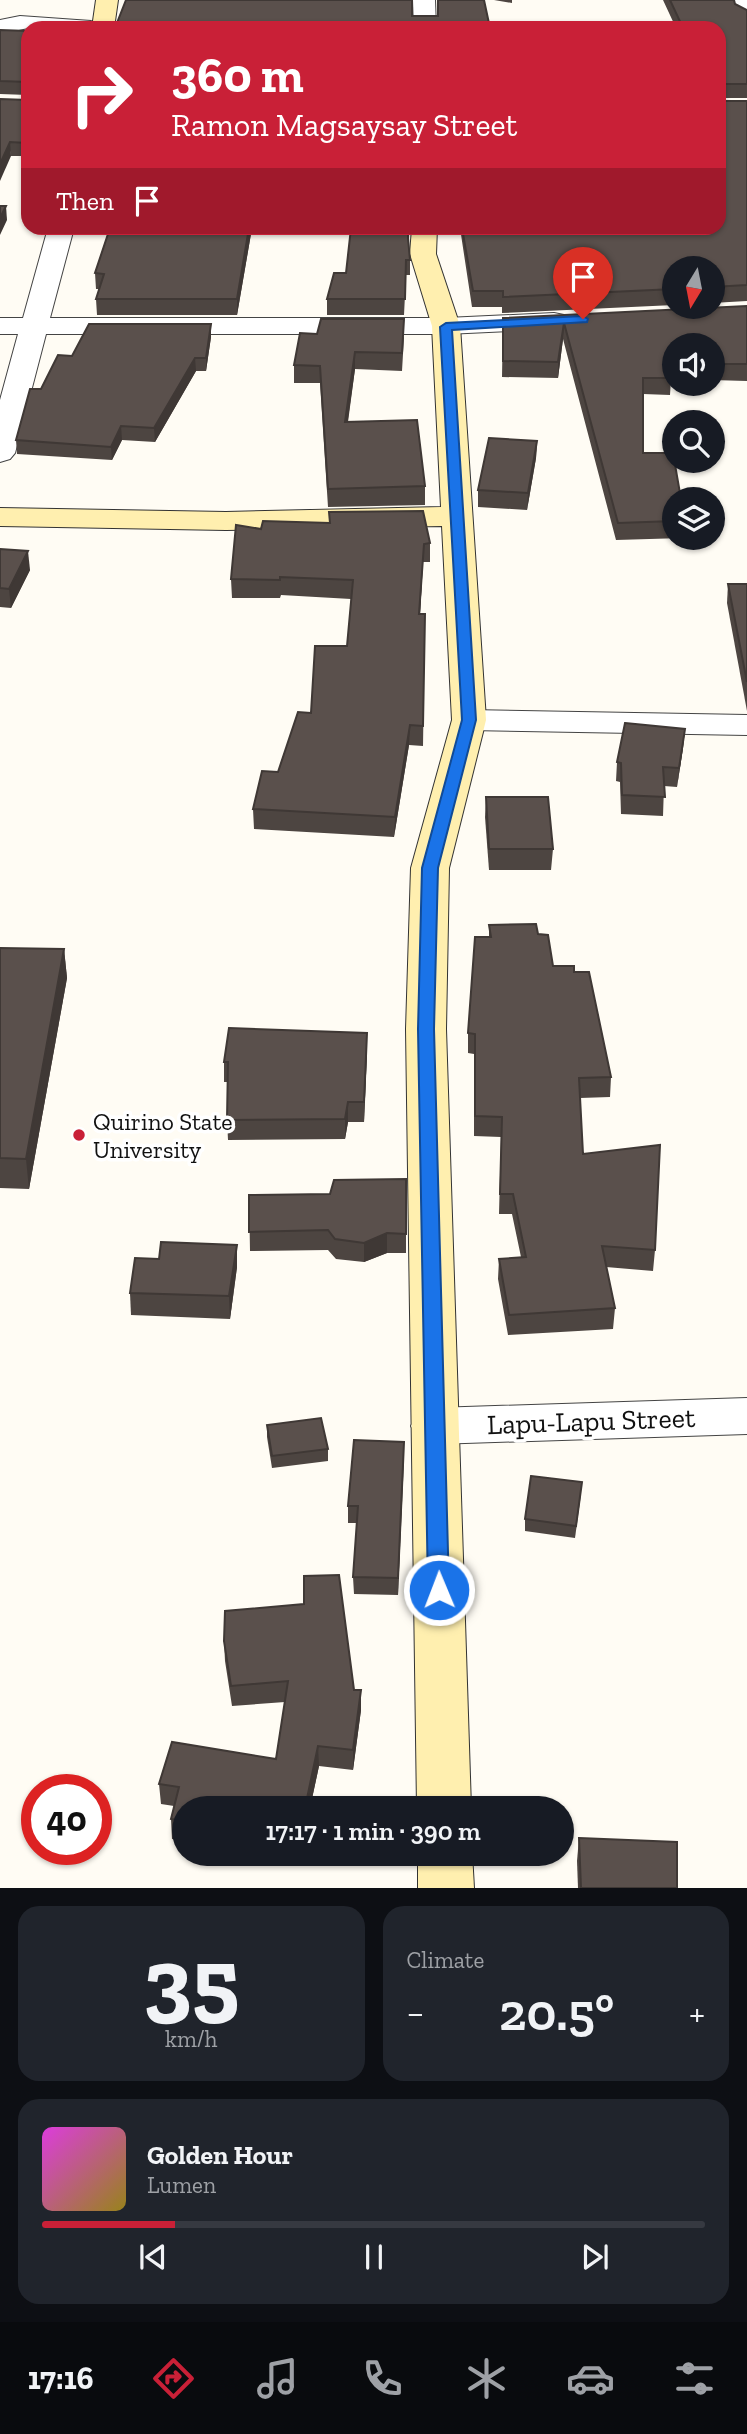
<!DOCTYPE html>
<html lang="en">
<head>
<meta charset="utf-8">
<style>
	body { margin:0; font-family:"Zilla Slab",serif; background:#20242c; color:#f1f3f6; height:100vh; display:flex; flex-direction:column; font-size:26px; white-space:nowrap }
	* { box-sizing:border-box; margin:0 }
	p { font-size:23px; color:#9ea1a6 }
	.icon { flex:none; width:38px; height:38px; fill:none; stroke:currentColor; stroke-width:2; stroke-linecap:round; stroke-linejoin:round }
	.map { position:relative; height:1888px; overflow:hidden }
	.sheet { display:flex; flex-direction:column; gap:18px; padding:18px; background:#0d0f14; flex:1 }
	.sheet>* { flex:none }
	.hud { position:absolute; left:21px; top:21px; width:705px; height:214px; border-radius:21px; box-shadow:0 2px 5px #0004; background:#c92037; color:#fff; overflow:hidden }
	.needle { width:46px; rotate:190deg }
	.fabs { position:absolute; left:662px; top:256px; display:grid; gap:14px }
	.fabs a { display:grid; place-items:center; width:63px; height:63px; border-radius:50%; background:#171b24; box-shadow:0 2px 5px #0004; font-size:35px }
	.speed { position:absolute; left:21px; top:1774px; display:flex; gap:14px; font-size:35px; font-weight:700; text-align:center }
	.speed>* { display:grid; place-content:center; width:91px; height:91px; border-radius:50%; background:#171b24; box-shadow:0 2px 5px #0004; line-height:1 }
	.speed .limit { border:10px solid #d22; background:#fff; color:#111 }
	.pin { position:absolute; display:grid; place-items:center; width:60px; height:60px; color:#fff; margin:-72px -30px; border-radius:50% 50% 50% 0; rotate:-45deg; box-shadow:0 0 7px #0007 }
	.pin .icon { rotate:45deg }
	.me { position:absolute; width:77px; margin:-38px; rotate:359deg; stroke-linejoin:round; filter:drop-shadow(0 0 5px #0008) }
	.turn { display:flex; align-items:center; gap:24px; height:147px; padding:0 35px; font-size:32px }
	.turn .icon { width:91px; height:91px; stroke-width:2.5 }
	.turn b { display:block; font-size:49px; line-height:60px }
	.then { display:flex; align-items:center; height:66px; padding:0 35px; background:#0003; gap:14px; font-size:26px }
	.big { font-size:52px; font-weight:600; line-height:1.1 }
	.sheet .widget { flex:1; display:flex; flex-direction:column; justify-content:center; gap:10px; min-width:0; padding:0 24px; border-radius:21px; background:#20242c }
	.sheet .dial { align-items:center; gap:0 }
	.dial b { font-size:91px; line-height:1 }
	.song { display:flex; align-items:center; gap:21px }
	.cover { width:84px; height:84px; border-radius:10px; background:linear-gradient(135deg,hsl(300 70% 55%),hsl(50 70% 35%)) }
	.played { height:7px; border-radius:4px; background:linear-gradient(90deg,#c92037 20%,#363941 20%) }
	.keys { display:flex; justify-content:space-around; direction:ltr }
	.heat { display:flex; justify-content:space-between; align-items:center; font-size:38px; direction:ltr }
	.sheet .tiles { flex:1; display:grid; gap:18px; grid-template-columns:1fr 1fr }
	.widget:last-child { grid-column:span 2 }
	.trip { position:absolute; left:172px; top:1796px; width:402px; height:70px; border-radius:35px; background:#171b24; box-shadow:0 2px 5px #0004; font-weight:600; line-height:70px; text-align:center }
	.tabs { display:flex; height:112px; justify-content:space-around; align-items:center; background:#090b0e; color:#9ea1a6 }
	.tabs .icon { width:49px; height:49px }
	.tabs .selected { color:#c92037 }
	.tabs b { font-size:32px; color:#f1f3f6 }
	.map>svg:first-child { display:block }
</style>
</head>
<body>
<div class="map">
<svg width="747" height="1888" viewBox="0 0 747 1888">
	<rect width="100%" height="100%" fill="#fffcf4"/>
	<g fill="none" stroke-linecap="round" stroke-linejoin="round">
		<defs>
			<g id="street">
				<polygon points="413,0 435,0 436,28 414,28"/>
				<polygon points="731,0 747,0 747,24 736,17"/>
				<polygon points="20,16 91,21 102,28 28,28 0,34 0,20"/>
				<polygon points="48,228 74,228 50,318 446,318 554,313 564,315 568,321 564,327 554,329 446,334 46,334 15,453 10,459 0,462 0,400 18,334 0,334 0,318 23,318"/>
				<polygon points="469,710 747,715 747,735 469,730 457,727 452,720 457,713"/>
				<polygon points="747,1398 747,1434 435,1444 418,1439 411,1426 418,1413 435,1408"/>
			</g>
			<g id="secondary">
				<polygon points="96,0 118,0 114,28 92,28"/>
				<polygon points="412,228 437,228 436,254 460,326 486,720 449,868 446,1029 471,1808 417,1808 406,1029 411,868 452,720 442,526 226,530 0,526 0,508 226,512 441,507 432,326 410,254"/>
				<polygon points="418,1853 472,1853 474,1888 418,1888"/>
			</g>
		</defs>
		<!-- street casing -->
		<use href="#street" stroke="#444" stroke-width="2"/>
		<!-- secondary casing -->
		<use href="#secondary" stroke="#333" stroke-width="2"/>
		<!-- street -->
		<use href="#street" fill="#fff" fill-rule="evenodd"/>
		<!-- secondary -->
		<use href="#secondary" fill="#ffefaf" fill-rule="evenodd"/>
	</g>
	<!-- wall -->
	<g fill="#4d4541">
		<polygon points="494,0 512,0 512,3"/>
		<polygon points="663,0 734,0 735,4 747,10 747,98 719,98 719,28 676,28"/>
		<polygon points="0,30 28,31 28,95 0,94"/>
		<polygon points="0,99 28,100 28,156 11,156"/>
		<polygon points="747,101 747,301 712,303 712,268 674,268 674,305 502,313 502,307 472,307 460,228 719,228"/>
		<polygon points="110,228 252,228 237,315 97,315 96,299 99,289 96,289 95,273"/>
		<polygon points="409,228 408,243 410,260 410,275 406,275 404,315 327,315 327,299 346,273"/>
		<polygon points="747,306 747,381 712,380 712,345 674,345 674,379 671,379 670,395 643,394 643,453 674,499 674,537 683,538 616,540 563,339 558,378 502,377 503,318"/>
		<polygon points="211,324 211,337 206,371 196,371 155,442 122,440 112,460 17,454 16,440 41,389 72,356"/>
		<polygon points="404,337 402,371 355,369 348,422 425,486 425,505 328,507 320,383 294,383 294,365"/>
		<polygon points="537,441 536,458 527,510 478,507 478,490"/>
		<polygon points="261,529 430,543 430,562 423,562 420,614 425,614 423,746 409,745 394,837 254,829 253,809 278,772 347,646 351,599 281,595 280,598 232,598 231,579"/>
		<polygon points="0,549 30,570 11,608 0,607"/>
		<polygon points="728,584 747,584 747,711 727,603"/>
		<polygon points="685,729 683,748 677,787 664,786 663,816 621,814 620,782 616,781 617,762"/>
		<polygon points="486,797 553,849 551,870 489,870 485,817"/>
		<polygon points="489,925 538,934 553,966 574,972 611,1077 610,1097 580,1098 583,1154 655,1250 653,1271 606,1267 615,1308 613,1329 508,1335 498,1279 499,1259 521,1257 512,1214 499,1214 501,1137 474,1136 474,1054 468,1053 468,1033 489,937"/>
		<polygon points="0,948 64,949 67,978 29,1189 0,1188"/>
		<polygon points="367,1052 364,1122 348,1122 345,1139 228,1140 227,1120 228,1082 224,1082 224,1062"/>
		<polygon points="249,1195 406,1234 406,1253 387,1253 364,1262 336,1259 328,1250 250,1251"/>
		<polygon points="159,1259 237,1267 230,1319 131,1315 130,1293"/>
		<polygon points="267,1425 328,1449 328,1461 272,1468 267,1437"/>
		<polygon points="404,1442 398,1595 354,1594 353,1577 357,1523 348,1523 348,1506"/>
		<polygon points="581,1494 575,1538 525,1531 525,1519"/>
		<polygon points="224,1641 354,1690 361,1690 361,1710 353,1770 319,1766 310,1808 184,1808 184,1841 172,1839 171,1819 174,1806 161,1804 159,1784 276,1759 285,1702 232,1706 225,1661"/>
		<polygon points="579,1838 677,1888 578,1888 577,1861"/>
		<polygon points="273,1853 301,1853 300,1857"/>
	</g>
	<!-- shaded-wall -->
	<g fill="#3f3835">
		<polygon points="10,142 11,156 0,181 0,164"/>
		<polygon points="6,206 7,220 0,235 0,218"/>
		<polygon points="249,228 252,228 237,315 237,299"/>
		<polygon points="564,323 563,339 558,378 558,362"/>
		<polygon points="211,324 211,337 206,371 206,358"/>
		<polygon points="355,352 355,369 345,440 345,422"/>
		<polygon points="195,358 196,371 155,442 154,428"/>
		<polygon points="121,426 122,440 112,460 111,447"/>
		<polygon points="537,441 536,458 527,510 528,493"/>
		<polygon points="424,544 423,562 419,633 419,614"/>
		<polygon points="28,551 30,570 11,608 9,589"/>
		<polygon points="410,725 409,745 394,837 395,817"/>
		<polygon points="685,729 683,748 677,787 679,768"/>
		<polygon points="64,949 67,978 29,1189 26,1159"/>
		<polygon points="367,1033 367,1052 364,1122 364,1102"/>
		<polygon points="348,1102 348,1122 345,1139 345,1119"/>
		<polygon points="387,1233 387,1253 364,1262 364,1243"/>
		<polygon points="237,1245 237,1267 230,1319 229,1296"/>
		<polygon points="404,1442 404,1460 398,1595 398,1578"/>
		<polygon points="361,1690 361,1710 353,1770 353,1750"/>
		<polygon points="318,1746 319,1766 310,1808 305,1808"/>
	</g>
	<!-- building -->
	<g fill="#5a504c" stroke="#3f3835" stroke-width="2">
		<polygon points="126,0 412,0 412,16 438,16 438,0 484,0 490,28 115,28"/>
		<polygon points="670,0 734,0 735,4 747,10 747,84 719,84 719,28 683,28"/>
		<polygon points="0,30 28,31 28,82 0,81"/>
		<polygon points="0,99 28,100 27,143 10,142 0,164"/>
		<polygon points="719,101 747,101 747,285 712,287 712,268 674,268 674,289 503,297 503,291 473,291 462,228 719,228"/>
		<polygon points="0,206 6,206 0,218"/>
		<polygon points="110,228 249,228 237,299 96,299 104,274 95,273"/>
		<polygon points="351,228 408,228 408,238 410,260 406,260 405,299 327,299 334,273 346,273"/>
		<polygon points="747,306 747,364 712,364 712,345 674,345 674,363 669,363 672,378 643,378 643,453 673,453 681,499 674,499 674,521 618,523 564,323 558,362 503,361 503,318"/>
		<polygon points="321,319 404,319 402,353 355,352 345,422 417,420 425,486 328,489 320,366 294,365 300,333 317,334"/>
		<polygon points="89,324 211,324 206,358 195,358 154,428 121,426 111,447 16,440 30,389 41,389 58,355 72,356"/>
		<polygon points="489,438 537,441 528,493 478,490"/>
		<polygon points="423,511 430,543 424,544 419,614 425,614 423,726 410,725 395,817 253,809 262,771 278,772 298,712 311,713 315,646 347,646 353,580 280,577 280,580 231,579 236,525 261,529 263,521 330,523 329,512"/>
		<polygon points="0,549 28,551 9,589 0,588"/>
		<polygon points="728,584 747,584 747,682"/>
		<polygon points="625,723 685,729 679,768 663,767 665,797 622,795 621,763 617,762"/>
		<polygon points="486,797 548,797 553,849 489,849"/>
		<polygon points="536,924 538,934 548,935 553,966 574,966 574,972 589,972 611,1077 579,1078 583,1154 660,1145 655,1250 602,1246 615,1308 509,1315 499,1259 526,1257 513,1194 500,1194 502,1117 475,1116 475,1034 468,1033 475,937 491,937 489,925"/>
		<polygon points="0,948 64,949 26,1159 0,1158"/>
		<polygon points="229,1028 367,1033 364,1102 348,1102 345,1119 227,1120 228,1062 224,1062"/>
		<polygon points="406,1179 406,1234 387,1233 364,1243 335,1239 328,1230 249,1232 249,1195 330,1194 334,1180"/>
		<polygon points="161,1242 237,1245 229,1296 130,1293 135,1258 159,1259"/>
		<polygon points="321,1418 328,1449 272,1456 267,1425"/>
		<polygon points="354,1440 404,1442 398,1578 353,1577 358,1506 348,1506"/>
		<polygon points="531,1476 582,1482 576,1526 525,1519"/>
		<polygon points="339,1575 354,1690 361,1690 353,1750 318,1746 305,1808 184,1808 184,1821 171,1819 179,1787 159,1784 172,1742 276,1759 288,1681 231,1686 224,1641 225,1611 304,1604 304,1576"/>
		<polygon points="579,1838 677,1842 677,1888 581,1888"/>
	</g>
	<!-- route -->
	<polygon fill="#1a73e8" stroke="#114b97" stroke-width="2" points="583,316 588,319 587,322 452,330 476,720 438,868 434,1029 449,1590 446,1595 431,1595 428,1590 418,1029 422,868 462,720 440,327 446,323"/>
	<!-- markers -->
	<circle fill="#c92037" stroke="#fff" stroke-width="2.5" cx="79" cy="1135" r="7"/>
	<g text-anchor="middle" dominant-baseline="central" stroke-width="7" stroke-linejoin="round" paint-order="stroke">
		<!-- poi labels -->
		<g font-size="24" fill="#111" stroke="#fff" text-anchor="start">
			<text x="93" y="1121">Quirino State<tspan x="93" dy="28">University</tspan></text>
		</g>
		<!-- near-street labels -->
		<g font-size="28" fill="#111" stroke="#fff">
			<text transform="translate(591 1421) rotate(-2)">Lapu-Lapu Street</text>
		</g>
	</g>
</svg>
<div class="fabs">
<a><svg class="needle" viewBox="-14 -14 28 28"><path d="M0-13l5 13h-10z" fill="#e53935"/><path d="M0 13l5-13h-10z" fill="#9ea1a6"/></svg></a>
<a><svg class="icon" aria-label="sound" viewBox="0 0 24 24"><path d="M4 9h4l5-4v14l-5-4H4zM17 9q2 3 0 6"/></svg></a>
<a><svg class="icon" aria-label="search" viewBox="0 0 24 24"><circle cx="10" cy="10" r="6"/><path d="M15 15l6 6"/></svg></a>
<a><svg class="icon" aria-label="layers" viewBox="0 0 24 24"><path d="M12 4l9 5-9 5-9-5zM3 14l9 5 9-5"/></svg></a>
</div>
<div class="speed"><div class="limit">40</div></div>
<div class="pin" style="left:583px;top:319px;background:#d93025"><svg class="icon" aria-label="arrive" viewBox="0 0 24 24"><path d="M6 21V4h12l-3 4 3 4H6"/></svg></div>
<svg class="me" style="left:439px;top:1590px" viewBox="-20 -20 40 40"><circle r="17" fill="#1a73e8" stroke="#fff" stroke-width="3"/><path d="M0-11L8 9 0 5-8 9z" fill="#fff"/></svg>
<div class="trip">17:17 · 1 min · 390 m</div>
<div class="hud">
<div class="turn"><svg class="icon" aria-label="right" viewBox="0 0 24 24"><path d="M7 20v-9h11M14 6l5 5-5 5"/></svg><div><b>360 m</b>Ramon Magsaysay Street</div></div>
<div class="then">Then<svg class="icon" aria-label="arrive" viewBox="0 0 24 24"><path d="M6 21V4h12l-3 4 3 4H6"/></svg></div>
</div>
</div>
<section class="sheet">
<div class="tiles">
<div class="widget dial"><b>35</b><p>km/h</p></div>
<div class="widget"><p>Climate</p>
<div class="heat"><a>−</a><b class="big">20.5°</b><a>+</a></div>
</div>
<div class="widget">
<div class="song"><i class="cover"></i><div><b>Golden Hour</b><p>Lumen</p></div></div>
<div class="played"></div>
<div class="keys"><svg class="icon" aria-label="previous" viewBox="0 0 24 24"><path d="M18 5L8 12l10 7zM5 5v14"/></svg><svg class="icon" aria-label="pause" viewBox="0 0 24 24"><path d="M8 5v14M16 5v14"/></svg><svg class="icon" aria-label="next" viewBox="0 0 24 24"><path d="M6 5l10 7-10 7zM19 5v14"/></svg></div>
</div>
</div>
</section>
<nav class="tabs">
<b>17:16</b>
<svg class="icon selected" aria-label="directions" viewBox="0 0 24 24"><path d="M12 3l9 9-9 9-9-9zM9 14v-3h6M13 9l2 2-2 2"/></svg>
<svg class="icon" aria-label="music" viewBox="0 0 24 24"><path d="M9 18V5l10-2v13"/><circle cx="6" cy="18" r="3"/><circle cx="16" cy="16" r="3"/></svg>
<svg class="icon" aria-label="phone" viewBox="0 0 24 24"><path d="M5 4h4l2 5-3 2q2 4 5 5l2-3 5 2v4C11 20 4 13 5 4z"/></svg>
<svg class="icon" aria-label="climate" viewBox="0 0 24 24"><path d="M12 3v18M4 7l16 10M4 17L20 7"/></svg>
<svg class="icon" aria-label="car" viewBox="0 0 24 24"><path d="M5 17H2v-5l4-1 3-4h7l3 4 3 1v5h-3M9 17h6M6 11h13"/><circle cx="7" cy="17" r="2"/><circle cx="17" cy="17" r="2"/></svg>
<svg class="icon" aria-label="filters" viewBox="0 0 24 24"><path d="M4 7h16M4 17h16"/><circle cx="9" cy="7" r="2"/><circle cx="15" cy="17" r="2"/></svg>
</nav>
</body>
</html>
